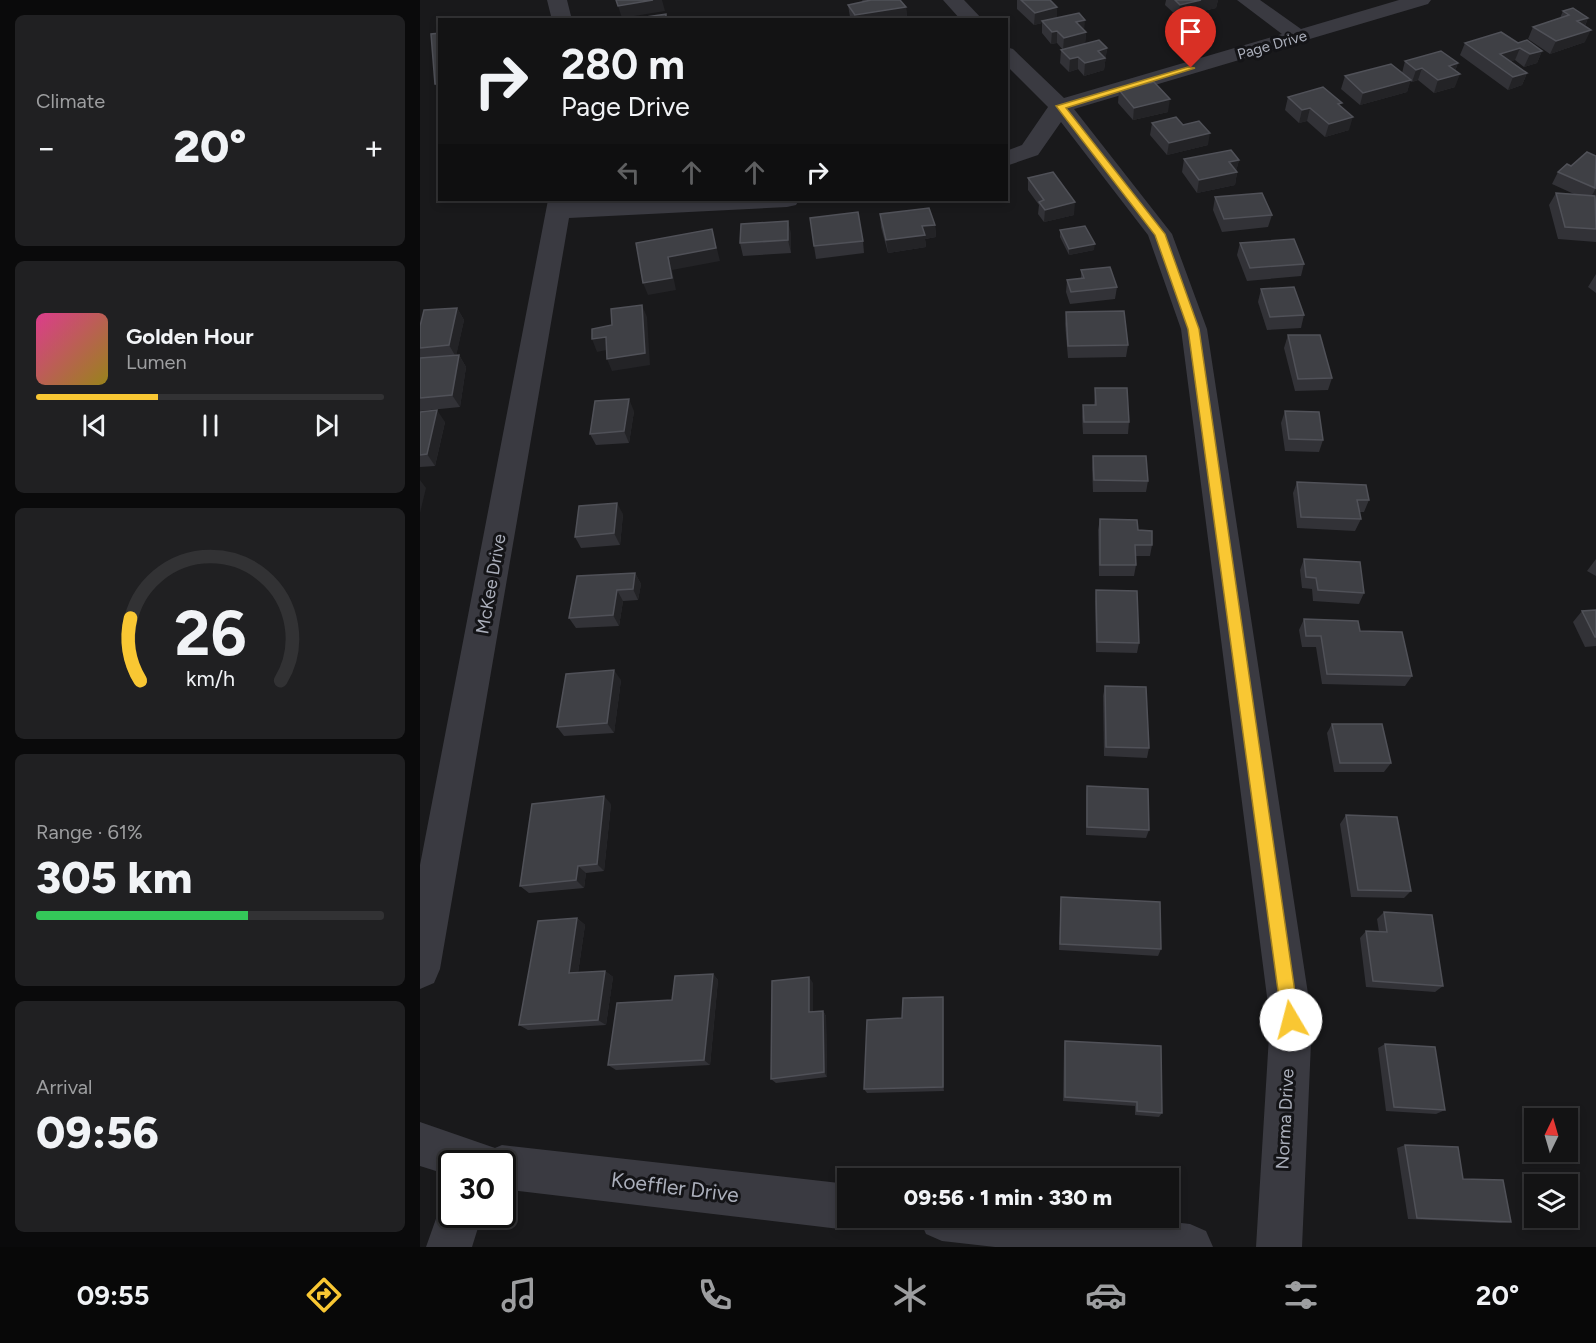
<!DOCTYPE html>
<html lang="en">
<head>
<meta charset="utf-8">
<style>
	body { margin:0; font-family:Figtree,sans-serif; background:#202022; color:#f1f3f6; height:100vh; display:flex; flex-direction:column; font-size:22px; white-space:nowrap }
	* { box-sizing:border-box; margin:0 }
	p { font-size:20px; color:#9d9ea0 }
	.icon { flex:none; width:33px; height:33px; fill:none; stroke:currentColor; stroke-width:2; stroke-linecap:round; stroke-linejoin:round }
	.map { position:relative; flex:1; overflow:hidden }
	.details { display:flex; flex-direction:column; gap:15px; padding:15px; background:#0a0a0b; width:420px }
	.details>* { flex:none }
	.top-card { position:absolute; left:18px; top:18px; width:570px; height:183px; border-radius:0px; box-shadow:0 3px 9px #0003,0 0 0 2px #323234; background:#131314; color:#f1f3f6; overflow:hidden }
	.needle { width:39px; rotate:5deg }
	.controls { position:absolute; left:1104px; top:1108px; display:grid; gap:12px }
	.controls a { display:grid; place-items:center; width:54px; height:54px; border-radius:0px; background:#131314; box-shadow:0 3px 9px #0003,0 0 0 2px #323234; font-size:30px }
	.speed { position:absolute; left:18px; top:1150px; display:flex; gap:12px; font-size:30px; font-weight:700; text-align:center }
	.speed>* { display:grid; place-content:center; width:78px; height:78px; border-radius:50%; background:#131314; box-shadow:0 3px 9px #0003,0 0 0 2px #323234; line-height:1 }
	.speed .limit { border:3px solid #111; border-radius:9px; background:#fff; color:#111 }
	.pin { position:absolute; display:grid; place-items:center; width:51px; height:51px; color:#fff; margin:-62px -26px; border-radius:50% 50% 50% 0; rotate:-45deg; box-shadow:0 0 6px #0007 }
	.pin .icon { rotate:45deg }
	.me { position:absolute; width:66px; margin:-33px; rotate:352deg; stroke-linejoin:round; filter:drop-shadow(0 0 4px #0008) }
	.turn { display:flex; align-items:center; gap:21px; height:126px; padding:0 24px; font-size:27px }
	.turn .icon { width:78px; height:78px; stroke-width:2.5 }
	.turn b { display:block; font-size:42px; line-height:51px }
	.lanes { display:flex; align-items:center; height:57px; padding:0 24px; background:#0003; justify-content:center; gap:30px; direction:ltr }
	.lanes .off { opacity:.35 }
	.big { font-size:45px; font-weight:800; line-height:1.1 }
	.details .card { flex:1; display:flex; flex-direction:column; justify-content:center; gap:9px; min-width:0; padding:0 21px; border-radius:9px; background:#202022 }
	.details .dial { align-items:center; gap:0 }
	.dial svg { height:156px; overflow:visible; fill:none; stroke:#323234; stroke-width:7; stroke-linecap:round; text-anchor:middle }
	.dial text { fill:#f1f3f6; stroke:none }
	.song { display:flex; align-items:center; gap:18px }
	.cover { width:72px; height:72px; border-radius:9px; background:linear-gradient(135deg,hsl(330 70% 55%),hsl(50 70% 35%)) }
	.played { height:6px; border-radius:3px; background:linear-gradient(90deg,#f9c733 35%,#323234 35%) }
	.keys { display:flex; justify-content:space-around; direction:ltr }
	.heat { display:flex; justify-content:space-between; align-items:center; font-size:33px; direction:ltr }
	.charge { height:9px; border-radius:4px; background:linear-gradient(90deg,#34c759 61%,#323234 0) }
	.trip { position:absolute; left:417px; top:1168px; width:342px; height:60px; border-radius:0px; background:#131314; box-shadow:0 3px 9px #0003,0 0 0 2px #323234; font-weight:800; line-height:60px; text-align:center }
	.dock { display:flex; height:96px; justify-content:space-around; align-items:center; background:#080808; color:#9d9ea0 }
	.dock .icon { width:42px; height:42px }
	.dock .on { color:#f9c733 }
	.dock b { font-size:27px; color:#f1f3f6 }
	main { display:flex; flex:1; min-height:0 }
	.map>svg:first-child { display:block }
</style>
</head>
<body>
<main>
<section class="details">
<div class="card"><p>Climate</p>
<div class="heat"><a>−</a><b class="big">20°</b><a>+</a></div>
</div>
<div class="card">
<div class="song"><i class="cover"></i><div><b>Golden Hour</b><p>Lumen</p></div></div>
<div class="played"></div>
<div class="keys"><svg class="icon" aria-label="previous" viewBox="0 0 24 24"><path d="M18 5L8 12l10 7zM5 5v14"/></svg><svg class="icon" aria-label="pause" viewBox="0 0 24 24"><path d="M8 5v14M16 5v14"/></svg><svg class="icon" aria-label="next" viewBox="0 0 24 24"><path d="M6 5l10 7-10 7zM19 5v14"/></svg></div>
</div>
<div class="card dial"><svg viewBox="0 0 100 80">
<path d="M14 69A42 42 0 1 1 86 69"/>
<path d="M14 69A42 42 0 0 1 9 37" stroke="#f9c733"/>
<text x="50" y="56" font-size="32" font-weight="700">26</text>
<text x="50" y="72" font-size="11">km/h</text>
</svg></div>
<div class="card"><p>Range · 61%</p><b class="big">305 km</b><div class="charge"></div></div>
<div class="card"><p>Arrival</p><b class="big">09:56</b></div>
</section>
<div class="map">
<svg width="1176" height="1247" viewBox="0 0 1176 1247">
	<rect width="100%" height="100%" fill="#19191b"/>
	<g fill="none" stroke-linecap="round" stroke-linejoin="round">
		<!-- minor -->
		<g fill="#3a3a41" fill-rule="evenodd">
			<polygon points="127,0 147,0 152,20 132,20"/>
			<polygon points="523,0 544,0 563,20 541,20"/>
			<polygon points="817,0 840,0 881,29 979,0 1011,0 1008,4 654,109 752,234 787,329 892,1020 882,1247 836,1247 850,1020 761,329 728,235 641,122 618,155 586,166 586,151 602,145 628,107 586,65 586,47 593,49 644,98 862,34"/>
			<polygon points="128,200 152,200 152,203 222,200 379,200 376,205 367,207 149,218 20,969 14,983 0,989 0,865"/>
			<polygon points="0,1122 75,1148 82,1145 428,1184 428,1218 446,1218 444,1223 428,1230 82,1189 82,1164 32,1164 32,1176 0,1166"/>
			<polygon points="32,1195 32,1215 62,1215 52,1247 6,1247 23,1199"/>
			<polygon points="499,1218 718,1218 770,1224 786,1231 793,1247 575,1247 522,1241 506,1234"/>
		</g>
	</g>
	<!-- wall -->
	<g fill="#323237">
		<polygon points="442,0 480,0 486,7 487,20 431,20 430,17 428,5 443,2"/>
		<polygon points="597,0 630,0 637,18 664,30 666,32 665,44 687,48 684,70 664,76 658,69 649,72 640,63 641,50 643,50 637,43 631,44 622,33 622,23 614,25 597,9"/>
		<polygon points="746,0 798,0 796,8 758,17 745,5"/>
		<polygon points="1143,11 1168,18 1165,26 1165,42 1130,54 1108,39 1113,27 1140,18"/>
		<polygon points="1045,43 1098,43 1122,51 1117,63 1104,67 1095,60 1091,61 1107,73 1102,85 1088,90 1040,55"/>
		<polygon points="985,61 1038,63 1035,71 1035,87 1014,93 998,80 992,82 990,81 987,92 940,105 921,89 925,76 982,73"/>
		<polygon points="699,90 748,112 713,120 698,103"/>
		<polygon points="868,97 921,107 929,130 905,137 887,121 879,123 865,110"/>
		<polygon points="732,123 763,125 788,145 747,155 730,135"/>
		<polygon points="1176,156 1176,194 1174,196 1176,198 1176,242 1138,239 1129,205 1136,193 1154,194 1132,184 1138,172"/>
		<polygon points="764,159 819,160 816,171 817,172 815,185 777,193 762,172"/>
		<polygon points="608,178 654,215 624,222 618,214 619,205 608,190"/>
		<polygon points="795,197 852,215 848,227 802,232 793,210"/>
		<polygon points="460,214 515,225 516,237 505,239 506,247 468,253 461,227"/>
		<polygon points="640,230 674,250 649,255 640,237"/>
		<polygon points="371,233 371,253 323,256 320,243"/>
		<polygon points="443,241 444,253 396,259 394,246"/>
		<polygon points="820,243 884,264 881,276 827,281 817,255"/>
		<polygon points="661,270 697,287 695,299 650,304 646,292 647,280 661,278"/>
		<polygon points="1176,274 1176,293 1168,287"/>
		<polygon points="841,289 884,315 881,328 847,330 838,302"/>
		<polygon points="37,308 44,320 36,355 39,355 46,367 40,407 0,411 0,326"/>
		<polygon points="646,312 708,345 706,357 648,358 645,324"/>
		<polygon points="868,335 912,378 908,390 875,391 864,348"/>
		<polygon points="675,388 709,422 708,434 663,434 662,417 663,405 674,405"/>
		<polygon points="214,411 209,443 176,445 170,434"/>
		<polygon points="865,411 903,440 899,452 865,451 861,423"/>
		<polygon points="0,412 25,422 15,466 0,467"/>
		<polygon points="673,456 728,481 726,492 673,492 672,468"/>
		<polygon points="877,482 949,500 944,512 939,512 941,519 935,531 877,528 873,493"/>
		<polygon points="203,514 200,545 161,548 155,537"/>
		<polygon points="680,519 718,530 732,545 730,556 715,556 716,565 714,576 679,576 678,530"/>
		<polygon points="884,559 944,593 939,604 893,601 892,589 882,588 880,570"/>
		<polygon points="1176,559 1176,576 1167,571"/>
		<polygon points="215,573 221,584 218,600 203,601 199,626 156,628 149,618"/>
		<polygon points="676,590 719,643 717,653 676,652 675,601"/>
		<polygon points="1176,610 1176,646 1165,647 1153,622 1162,611"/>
		<polygon points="884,619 940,631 992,676 985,686 902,684 896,647 882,647 879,630"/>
		<polygon points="201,680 194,733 144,736 137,727"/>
		<polygon points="685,686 729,748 727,758 684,756 683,696"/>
		<polygon points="912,724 971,763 964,772 914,772 907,733"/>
		<polygon points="667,786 729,830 726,838 666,835 666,795"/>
		<polygon points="191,804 184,871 166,873 164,888 109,893 100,886"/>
		<polygon points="926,815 991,891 984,898 931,897 920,824"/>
		<polygon points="641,897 741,949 738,956 639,950"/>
		<polygon points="964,912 1023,986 1015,992 946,987 940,938 946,931 959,932 957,919"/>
		<polygon points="157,918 165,925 158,973 185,971 193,977 186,1025 108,1030 99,1025"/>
		<polygon points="293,974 298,980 290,1065 196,1070 188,1065 252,1000"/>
		<polygon points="393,983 393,1012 403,1011 406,1016 407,1077 356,1083 351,1079"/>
		<polygon points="523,997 524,1002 524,1091 447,1093 444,1089 482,1018"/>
		<polygon points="645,1041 742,1113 739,1117 715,1115 715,1106 643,1101 644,1046"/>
		<polygon points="965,1044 1025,1110 1016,1114 966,1111 958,1048"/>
		<polygon points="985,1145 1043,1179 1091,1222 1080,1223 988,1219 977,1148"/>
	</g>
	<!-- shaded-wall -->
	<g fill="#232326">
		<polygon points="233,0 242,0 245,11 202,18 198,6"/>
		<polygon points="781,0 798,0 796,8 758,17 760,5"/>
		<polygon points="486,7 487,20 436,20 435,15"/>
		<polygon points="637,7 637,19 622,21 622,23 614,25 615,13"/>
		<polygon points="1168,18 1163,30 1157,21"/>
		<polygon points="665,20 664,32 656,22"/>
		<polygon points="1171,30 1165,42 1130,54 1136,41"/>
		<polygon points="637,31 637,43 631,44 632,32"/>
		<polygon points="666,32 665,45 643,50 644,38"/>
		<polygon points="687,48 684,70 664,76 665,63 678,51"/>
		<polygon points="1100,48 1095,60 1077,66 1080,54"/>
		<polygon points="1122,51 1117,63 1104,67 1110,54"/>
		<polygon points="658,57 658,69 649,72 650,59"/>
		<polygon points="1038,63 1033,76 1029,66"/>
		<polygon points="1002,68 998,80 992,82 996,70"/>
		<polygon points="1107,73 1102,85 1088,90 1093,77"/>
		<polygon points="1040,74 1035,87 1014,93 1018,80"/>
		<polygon points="991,80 987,92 940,105 943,93"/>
		<polygon points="15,84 20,84 20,94"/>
		<polygon points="750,99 748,112 713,120 714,108"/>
		<polygon points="890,108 887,121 879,123 882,110"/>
		<polygon points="933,117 929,130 905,137 909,124"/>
		<polygon points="790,133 788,145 747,155 749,143"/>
		<polygon points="819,160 816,172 809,162"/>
		<polygon points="817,172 815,185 777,193 779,180"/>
		<polygon points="1176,188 1176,194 1169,201"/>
		<polygon points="655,202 654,215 624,222 625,210"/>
		<polygon points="368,221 371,233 371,253 368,240"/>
		<polygon points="515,225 516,237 505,239 506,247 468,253 466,240 502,226"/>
		<polygon points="292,229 300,261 252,270 256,290 228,295 223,283 248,257"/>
		<polygon points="675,244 674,250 649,255 649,249"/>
		<polygon points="222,305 227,317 230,365 192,371 187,359"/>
		<polygon points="37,308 44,320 36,357 29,345"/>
		<polygon points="186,337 191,349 177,352 172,339"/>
		<polygon points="39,355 46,367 40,407 32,395"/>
		<polygon points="209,399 214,411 209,443 204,431"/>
		<polygon points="17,410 25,422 15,466 7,454"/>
		<polygon points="0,480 6,488 0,513"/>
		<polygon points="197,503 203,514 200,545 194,533"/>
		<polygon points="215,573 221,584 218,600 213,589"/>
		<polygon points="197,590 203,601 199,626 193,615"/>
		<polygon points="194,670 201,680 194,733 187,723"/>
		<polygon points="184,796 191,804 184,871 177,864"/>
		<polygon points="158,866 166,873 164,888 156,880"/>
		<polygon points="157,918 165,925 157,979 149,973"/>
		<polygon points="185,971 193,977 186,1025 178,1020"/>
		<polygon points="293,974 298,980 290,1065 284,1060"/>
		<polygon points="389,977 393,983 393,1018 389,1012"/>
		<polygon points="523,997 524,1002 524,1091 523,1087"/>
		<polygon points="403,1011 406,1016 407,1077 404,1072"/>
	</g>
	<!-- building -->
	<g fill="#3f4045" stroke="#505158" stroke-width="1.5">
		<polygon points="196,0 233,0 198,6"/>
		<polygon points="451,0 480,0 486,7 435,15 428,5"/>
		<polygon points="601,0 630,0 637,7 615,13"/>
		<polygon points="755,0 781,0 760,5"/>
		<polygon points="1153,8 1168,18 1157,21 1171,30 1136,41 1113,27 1149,15 1143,11"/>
		<polygon points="659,13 665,20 656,22 666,32 644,38 637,31 632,32 622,21"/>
		<polygon points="246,14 246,20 205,20"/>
		<polygon points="1081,32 1098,43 1107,40 1122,51 1110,54 1100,48 1080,54 1107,73 1093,77 1045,43"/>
		<polygon points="20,33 20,84 15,84 11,34"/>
		<polygon points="679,40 687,48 678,51 685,58 665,63 658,57 650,59 641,50"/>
		<polygon points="1021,51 1038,63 1029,66 1040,74 1018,80 1002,68 996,70 985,61"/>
		<polygon points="971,64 991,80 943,93 925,76"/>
		<polygon points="734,82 750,99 714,108 699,90"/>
		<polygon points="903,87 922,103 918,104 933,117 909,124 890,108 882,110 868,97"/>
		<polygon points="756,117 763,125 779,121 790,133 749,143 732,123"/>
		<polygon points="811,150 819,160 809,162 817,172 779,180 764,159"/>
		<polygon points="1167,152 1176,156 1175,188 1138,172 1147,164 1151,166"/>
		<polygon points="633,172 655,202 625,210 619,202 624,200 608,178"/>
		<polygon points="842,193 852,215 804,219 795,197"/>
		<polygon points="1136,193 1175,196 1176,229 1145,227"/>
		<polygon points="509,208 515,225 502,226 505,235 466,240 460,214"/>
		<polygon points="438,212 443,241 394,246 390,218"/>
		<polygon points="368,221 368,240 320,243 321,224"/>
		<polygon points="665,226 675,244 649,249 640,230"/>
		<polygon points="292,229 296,248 248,257 252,278 223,283 216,243"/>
		<polygon points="874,239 884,264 830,268 820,243"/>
		<polygon points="690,267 697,287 651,292 647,280 664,278 661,270"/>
		<polygon points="874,287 884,315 850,317 841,289"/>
		<polygon points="222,305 225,353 187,359 186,337 172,339 172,329 192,325 191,309"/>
		<polygon points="37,308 29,345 0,348 0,326 4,310"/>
		<polygon points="704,311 708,345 648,346 646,312"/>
		<polygon points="868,335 900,335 912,378 878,379"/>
		<polygon points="39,355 32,395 0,398 0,358"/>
		<polygon points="675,388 707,388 709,422 664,422 663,405 676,405"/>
		<polygon points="209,399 204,431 170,434 175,401"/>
		<polygon points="17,410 7,454 0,455 0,412"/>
		<polygon points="865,411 899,412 903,440 869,439"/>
		<polygon points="673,456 726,456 728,481 674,480"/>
		<polygon points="877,482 946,485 949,500 937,500 941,519 881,517"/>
		<polygon points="197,503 194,533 155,537 159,506"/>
		<polygon points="680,519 717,520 718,530 732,531 732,545 715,545 716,565 680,565"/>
		<polygon points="884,559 940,562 944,593 898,590 896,578 886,577"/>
		<polygon points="215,573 213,589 197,590 193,615 149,618 157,576"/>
		<polygon points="676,590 717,591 719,643 677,642"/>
		<polygon points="1176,610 1176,637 1175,637 1162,611"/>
		<polygon points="884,619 938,621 940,631 982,632 992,676 907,674 901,636 886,636"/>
		<polygon points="194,670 187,723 137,727 146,674"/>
		<polygon points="685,686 726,687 729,748 686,747"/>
		<polygon points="912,724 962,724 971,763 920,763"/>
		<polygon points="667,786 728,789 729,830 667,827"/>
		<polygon points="184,796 177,864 158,866 156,880 100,886 112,804"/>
		<polygon points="926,815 977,817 991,891 938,890"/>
		<polygon points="641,897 740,902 741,949 640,944"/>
		<polygon points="964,912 1012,915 1023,986 953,981 946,931 967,932"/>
		<polygon points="157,918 149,973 185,971 178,1020 99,1025 118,921"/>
		<polygon points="293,974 284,1060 188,1065 197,1003 252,1000 255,976"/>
		<polygon points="389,977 389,1012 403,1011 404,1072 351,1079 352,981"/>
		<polygon points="523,997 523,1087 444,1089 447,1020 482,1018 483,998"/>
		<polygon points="645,1041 741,1046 742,1113 717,1111 717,1102 645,1097"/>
		<polygon points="965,1044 1015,1047 1025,1110 974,1107"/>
		<polygon points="985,1145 1038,1147 1043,1179 1083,1180 1091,1222 997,1218"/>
	</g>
	<!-- route -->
	<polygon fill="#f9c733" stroke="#a28121" stroke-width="1.5" points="768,67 775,68 646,108 745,234 779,329 879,1020 877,1026 871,1029 865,1026 862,1020 768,329 735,235 636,106"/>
	<g text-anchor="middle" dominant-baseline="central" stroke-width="6" stroke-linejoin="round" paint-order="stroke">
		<!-- far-street labels -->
		<g font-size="15" fill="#abafbb" stroke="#141417">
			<text transform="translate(852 45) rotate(-16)">Page Drive</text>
		</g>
		<!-- street labels -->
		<g font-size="18" fill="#abafbb" stroke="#141417">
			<text transform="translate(71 584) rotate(-80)">McKee Drive</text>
			<text transform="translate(865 1119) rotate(-87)">Norma Drive</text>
		</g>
		<!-- near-street labels -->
		<g font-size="21" fill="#abafbb" stroke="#141417">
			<text transform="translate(255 1187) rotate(7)">Koeffler Drive</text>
		</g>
	</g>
</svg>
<div class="controls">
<a><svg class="needle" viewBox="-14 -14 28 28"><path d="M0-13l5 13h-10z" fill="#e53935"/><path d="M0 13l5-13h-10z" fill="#9d9ea0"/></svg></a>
<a><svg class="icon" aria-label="layers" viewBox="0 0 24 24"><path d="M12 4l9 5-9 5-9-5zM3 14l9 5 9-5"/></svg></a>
</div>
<div class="speed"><div class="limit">30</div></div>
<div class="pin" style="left:771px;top:68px;background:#d93025"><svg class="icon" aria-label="arrive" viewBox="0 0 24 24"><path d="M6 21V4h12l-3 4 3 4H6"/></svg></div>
<svg class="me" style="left:871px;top:1020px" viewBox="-20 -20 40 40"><circle r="19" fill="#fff"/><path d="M0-13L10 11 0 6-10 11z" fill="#f9c733"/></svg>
<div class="trip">09:56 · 1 min · 330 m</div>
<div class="top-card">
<div class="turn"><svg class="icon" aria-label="right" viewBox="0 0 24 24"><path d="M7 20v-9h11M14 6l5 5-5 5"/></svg><div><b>280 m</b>Page Drive</div></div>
<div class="lanes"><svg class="icon off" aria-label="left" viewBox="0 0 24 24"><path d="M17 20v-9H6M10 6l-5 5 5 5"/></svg><svg class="icon off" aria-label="ahead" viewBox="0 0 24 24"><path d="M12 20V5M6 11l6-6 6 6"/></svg><svg class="icon off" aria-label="ahead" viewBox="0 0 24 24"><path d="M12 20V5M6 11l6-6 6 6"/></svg><svg class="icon" aria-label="right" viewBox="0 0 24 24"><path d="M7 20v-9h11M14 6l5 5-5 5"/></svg></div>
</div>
</div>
</main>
<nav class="dock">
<b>09:55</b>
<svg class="icon on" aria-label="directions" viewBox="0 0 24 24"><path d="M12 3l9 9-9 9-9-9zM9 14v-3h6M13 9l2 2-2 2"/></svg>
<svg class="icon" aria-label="music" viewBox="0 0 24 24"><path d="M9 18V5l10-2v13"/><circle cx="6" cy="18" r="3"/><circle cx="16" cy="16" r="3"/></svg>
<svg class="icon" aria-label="phone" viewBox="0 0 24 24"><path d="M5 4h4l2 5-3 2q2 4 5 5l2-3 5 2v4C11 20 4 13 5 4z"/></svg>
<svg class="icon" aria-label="climate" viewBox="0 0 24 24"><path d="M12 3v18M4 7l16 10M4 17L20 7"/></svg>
<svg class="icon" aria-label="car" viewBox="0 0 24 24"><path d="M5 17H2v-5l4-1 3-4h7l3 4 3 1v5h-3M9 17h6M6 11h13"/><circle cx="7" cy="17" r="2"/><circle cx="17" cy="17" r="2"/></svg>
<svg class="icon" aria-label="filters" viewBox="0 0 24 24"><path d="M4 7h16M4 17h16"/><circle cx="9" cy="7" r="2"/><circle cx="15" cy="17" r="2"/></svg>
<b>20°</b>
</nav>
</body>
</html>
